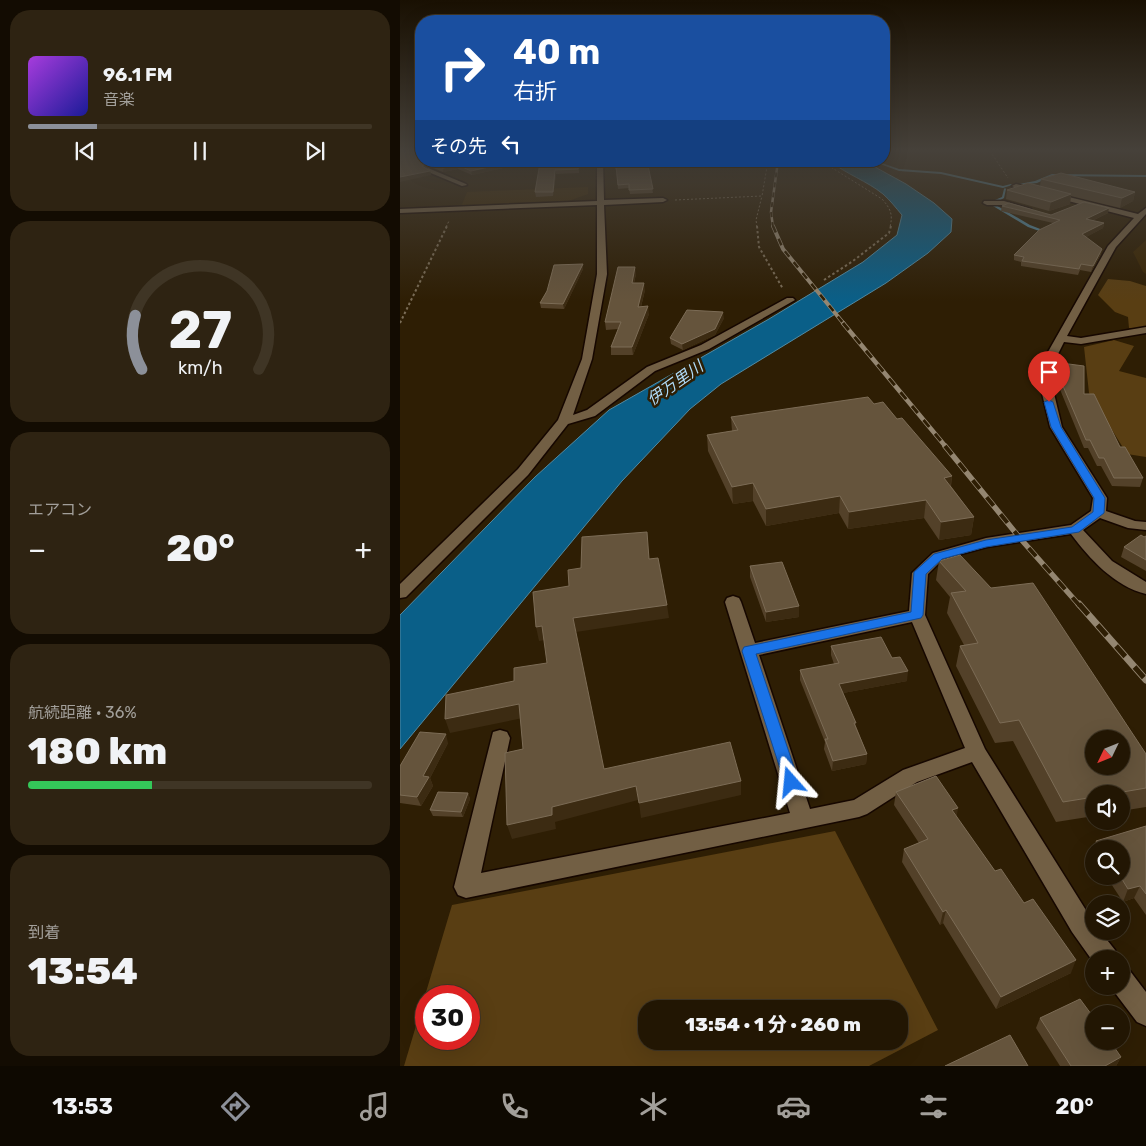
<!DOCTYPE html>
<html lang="ja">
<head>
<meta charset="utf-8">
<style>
	body { margin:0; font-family:Rubik,"Noto Sans JP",sans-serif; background:#2e2312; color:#f1f3f6; height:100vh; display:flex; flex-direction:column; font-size:19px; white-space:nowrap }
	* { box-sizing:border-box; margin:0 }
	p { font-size:16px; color:#a29f9a }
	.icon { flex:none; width:28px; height:28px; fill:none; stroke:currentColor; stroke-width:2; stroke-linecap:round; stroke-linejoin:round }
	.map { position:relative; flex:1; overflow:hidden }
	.sheet { display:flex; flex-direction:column; gap:10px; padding:10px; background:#130c02; width:400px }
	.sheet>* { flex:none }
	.hud { position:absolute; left:15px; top:15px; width:475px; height:152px; border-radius:20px; box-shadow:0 5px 20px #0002,0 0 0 1px #3f3525; background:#1a4fa0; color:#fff; overflow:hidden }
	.needle { width:32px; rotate:227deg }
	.controls { position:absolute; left:685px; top:730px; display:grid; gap:10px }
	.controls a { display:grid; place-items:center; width:45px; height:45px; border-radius:50%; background:#221603; box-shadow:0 5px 20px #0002,0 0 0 1px #3f3525; font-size:25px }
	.speed { position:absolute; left:15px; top:985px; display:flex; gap:10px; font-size:25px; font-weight:700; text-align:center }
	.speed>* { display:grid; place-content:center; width:65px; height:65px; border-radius:50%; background:#221603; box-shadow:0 5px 20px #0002,0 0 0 1px #3f3525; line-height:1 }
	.speed .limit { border:8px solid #d22; background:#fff; color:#111 }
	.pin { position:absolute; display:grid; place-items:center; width:42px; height:42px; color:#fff; margin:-51px -21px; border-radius:50% 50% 50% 0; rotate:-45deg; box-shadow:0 0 5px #0007 }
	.pin .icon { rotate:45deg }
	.me { position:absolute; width:55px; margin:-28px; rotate:342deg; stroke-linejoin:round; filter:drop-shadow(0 0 4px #0008) }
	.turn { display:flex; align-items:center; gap:18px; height:105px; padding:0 15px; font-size:22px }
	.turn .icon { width:65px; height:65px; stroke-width:2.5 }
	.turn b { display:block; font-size:35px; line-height:42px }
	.then { display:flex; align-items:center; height:48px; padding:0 15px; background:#0003; gap:10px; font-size:19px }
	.big { font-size:38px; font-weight:800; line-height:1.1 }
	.sheet .widget { flex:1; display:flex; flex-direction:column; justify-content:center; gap:8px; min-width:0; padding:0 18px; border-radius:20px; background:#2e2312 }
	.sheet .dial { align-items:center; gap:0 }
	.dial svg { height:130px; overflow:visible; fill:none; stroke:#3f3525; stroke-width:7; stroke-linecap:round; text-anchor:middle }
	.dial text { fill:#f1f3f6; stroke:none }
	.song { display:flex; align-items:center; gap:15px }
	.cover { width:60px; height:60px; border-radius:8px; background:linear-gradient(135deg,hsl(280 70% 55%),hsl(240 70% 35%)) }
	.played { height:5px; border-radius:2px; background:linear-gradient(90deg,#8c9099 20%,#3f3525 20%) }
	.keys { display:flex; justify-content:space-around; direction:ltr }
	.heat { display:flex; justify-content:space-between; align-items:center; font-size:28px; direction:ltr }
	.charge { height:8px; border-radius:4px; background:linear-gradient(90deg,#34c759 36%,#3f3525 0) }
	.trip { position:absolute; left:238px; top:1000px; width:270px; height:50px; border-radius:20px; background:#221603; box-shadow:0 5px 20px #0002,0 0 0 1px #3f3525; font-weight:800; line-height:50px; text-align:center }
	.dock { display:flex; height:80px; justify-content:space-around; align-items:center; background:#0e0901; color:#a29f9a }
	.dock .icon { width:35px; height:35px }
	.dock .active { color:#8c9099 }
	.dock b { font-size:22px; color:#f1f3f6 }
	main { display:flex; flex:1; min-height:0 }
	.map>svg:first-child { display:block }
</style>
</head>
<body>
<main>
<section class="sheet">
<div class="widget">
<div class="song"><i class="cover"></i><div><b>96.1 FM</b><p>音楽</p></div></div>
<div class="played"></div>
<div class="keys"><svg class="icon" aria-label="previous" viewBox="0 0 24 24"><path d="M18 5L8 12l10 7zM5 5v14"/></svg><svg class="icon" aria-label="pause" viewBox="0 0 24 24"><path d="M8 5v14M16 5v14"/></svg><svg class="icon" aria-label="next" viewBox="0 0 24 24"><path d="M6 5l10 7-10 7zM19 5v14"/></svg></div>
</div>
<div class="widget dial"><svg viewBox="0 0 100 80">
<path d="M14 69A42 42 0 1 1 86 69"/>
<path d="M14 69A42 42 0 0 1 10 36" stroke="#8c9099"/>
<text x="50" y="56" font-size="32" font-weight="700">27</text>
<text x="50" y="72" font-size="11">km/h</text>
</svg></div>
<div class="widget"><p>エアコン</p>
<div class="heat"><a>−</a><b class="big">20°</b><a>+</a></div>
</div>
<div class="widget"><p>航続距離 · 36%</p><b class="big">180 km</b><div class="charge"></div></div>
<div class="widget"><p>到着</p><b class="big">13:54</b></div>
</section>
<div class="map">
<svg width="746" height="1066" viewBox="0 0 746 1066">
	<rect width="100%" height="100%" fill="#2e1e04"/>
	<!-- built -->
	<g fill="#3b2704">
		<polygon points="188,187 188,194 166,202 61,207 67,192"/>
		<polygon points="746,240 746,274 743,272 733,252"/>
	</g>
	<!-- green -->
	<g fill="#593e13" fill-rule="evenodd">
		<polygon points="708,279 730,281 746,286 746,327 743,329 729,328 728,317 715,312 698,295"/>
		<polygon points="714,340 734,346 719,371 746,378 746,457 727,454 689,393 684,347"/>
		<path d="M435 831 538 1030 469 1066H4L52 905ZM69 996V1039H26V996ZM246 1009H499V1041H246Z"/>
	</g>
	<!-- water -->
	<path fill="#0a5f88" stroke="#528aa2" d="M430 161H464L506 184 534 203 552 219 551 232 528 253 486 283 321 384 290 409 222 481 0 749V615L135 477 209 410 369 319 463 262 497 235 502 215C496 208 490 200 483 194 467 181 446 174 430 161Z"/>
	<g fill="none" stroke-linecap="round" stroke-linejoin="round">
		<!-- stream -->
		<g fill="#528aa2" fill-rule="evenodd">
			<polygon points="472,161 476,161 499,169 541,172 603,186 611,184 612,185 603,188 541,174 499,171"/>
			<polygon points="652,174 746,175 746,177 652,176 637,183 620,185 619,184 635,181"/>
			<polygon points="605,188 606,189 604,198 597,202 595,202 595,200 602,197 604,189"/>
			<polygon points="594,204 630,225 648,232 645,233 628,227 593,206"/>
		</g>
		<defs>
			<g id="minor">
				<polygon points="61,161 147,161 144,163 78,165"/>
				<polygon points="197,161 203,161 204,200 263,198 267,200 263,202 204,205 207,274 192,359 173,415 187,410 247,367 301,345 387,298 393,298 395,300 309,349 255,371 195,416 168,424 128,475 6,597 0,598 0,584 118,469 158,420 182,359 197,274 197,205 0,213 0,209 197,201"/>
				<polygon points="28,168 66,184 67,185 62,186 26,171 25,170"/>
				<path d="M616 184 738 214 746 208V214L716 247 667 336 681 338 746 327V333L681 344 664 342 652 366V385L662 427 707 498 706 511 735 521 746 522V530L728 528 700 518 683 530 712 561 746 582V594C714 586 690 559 671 534L587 547 543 559 528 574 525 615 585 749 694 923V931H700L715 950 718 959H694V963L672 932 572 762 517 782 467 814 459 817 66 898 58 895 54 887 93 732 100 730 107 732 110 738 81 873 390 813 325 602 327 598 333 596 339 598 341 602 355 643 509 611 512 573 533 553 586 538 671 525 691 511 693 498 650 427 640 385V366L708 246 734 218 614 187 612 186ZM512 622 565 748 503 770 454 800 410 809 359 655Z"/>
				<polygon points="584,201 604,201 631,209 627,211 604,205 587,205 583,203"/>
				<polygon points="721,967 730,971 746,992 746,1026 737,1022 712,989 711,986 721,986"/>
			</g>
		</defs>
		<!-- minor casing -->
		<use href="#minor" stroke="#160700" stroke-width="3"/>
		<!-- path-far1 -->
		<g stroke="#7a6c56" stroke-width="1" stroke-dasharray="2 2" stroke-linecap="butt">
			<polyline points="590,151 608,178"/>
			<path d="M421 161 482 199C491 209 493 215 490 227"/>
			<polyline points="275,200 362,196 368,161"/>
			<polyline points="46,227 49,221"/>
			<polyline points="357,227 356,220 362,196"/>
		</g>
		<!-- path -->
		<g stroke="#7a6c56" stroke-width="2" stroke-dasharray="2.5 2.5" stroke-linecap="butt">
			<polyline points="357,226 359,247 383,289"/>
			<polyline points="424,280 453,261 489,233 491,226"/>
			<polyline points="0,323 47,226"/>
		</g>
		<!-- minor -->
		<use href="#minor" fill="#725f44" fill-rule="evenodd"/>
		<defs>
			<polyline id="rail-far4" points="373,227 371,212 378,161"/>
			<polyline id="rail-far3" points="373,226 383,249 444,324"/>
			<polyline id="rail-far2" points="443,323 546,447"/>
			<polyline id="rail-far1" points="545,446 619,537 680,606"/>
			<polyline id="rail" points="679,604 746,680"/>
		</defs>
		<!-- rail-far4 casing -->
		<use href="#rail-far4" stroke="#948671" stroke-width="2.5"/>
		<!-- rail-far3 casing -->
		<use href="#rail-far3" stroke="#948671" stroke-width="4"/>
		<!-- rail-far2 casing -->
		<use href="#rail-far2" stroke="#948671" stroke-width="4.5"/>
		<!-- rail-far1 casing -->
		<use href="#rail-far1" stroke="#948671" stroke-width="5.5"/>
		<!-- rail casing -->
		<use href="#rail" stroke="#948671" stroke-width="7"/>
		<!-- rail-far4 -->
		<use href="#rail-far4" stroke="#2e1e04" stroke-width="2" stroke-dasharray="5" stroke-linecap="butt"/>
		<!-- rail-far3 -->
		<use href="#rail-far3" stroke="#2e1e04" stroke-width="2.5" stroke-dasharray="7" stroke-linecap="butt"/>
		<!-- rail-far2 -->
		<use href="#rail-far2" stroke="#2e1e04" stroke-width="3" stroke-dasharray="9" stroke-linecap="butt"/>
		<!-- rail-far1 -->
		<use href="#rail-far1" stroke="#2e1e04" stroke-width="4" stroke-dasharray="11" stroke-linecap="butt"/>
		<!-- rail -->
		<use href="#rail" stroke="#2e1e04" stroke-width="5" stroke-dasharray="14" stroke-linecap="butt"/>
	</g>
	<!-- wall -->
	<g fill="#534129">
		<polygon points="0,151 77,163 134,161 179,161 179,173 156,174 153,196 136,197 135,192 139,167 103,168 72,175 58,169 43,172 29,166 26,168 30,171 31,175"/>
		<polygon points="210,161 247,161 253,193 230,194 229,188 218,189 216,170"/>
		<polygon points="641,179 735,192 733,201 720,208 671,196 670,204 649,211 606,199 607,190 640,186"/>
		<polygon points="602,206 651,215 708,213 692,221 704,223 703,228 686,237 701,254 691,272 680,270 678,275 621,266 621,262 614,260 614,255 653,223 601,211"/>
		<polygon points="183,264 183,269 164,309 141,308 140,303"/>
		<polygon points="236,274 234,283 245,290 241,307 249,314 233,355 211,355 211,347 218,329 206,330 205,322"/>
		<polygon points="324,318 315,335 283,350 271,344 270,338"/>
		<polygon points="661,363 684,394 720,447 743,478 740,487 712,486 701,466 697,466 688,448 684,448 659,387 660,371"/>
		<polygon points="474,404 497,419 552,476 551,486 574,517 571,535 539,540 524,518 448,529 439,513 366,526 353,501 333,504 308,451 307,435 332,431 331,417"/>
		<polygon points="746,536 746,571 721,557 724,547"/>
		<polygon points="539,561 746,754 746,807 721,811 721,794 694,794 694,816 656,822 613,741 595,743 556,666 560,646 564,645 547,613 550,597 536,580"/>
		<polygon points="350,566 399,606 399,617 366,622 350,577"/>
		<polygon points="431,646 492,658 507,681 443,693 467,754 466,764 432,771 424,749 425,742 400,680 400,670 434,664 431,655"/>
		<polygon points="48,743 30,778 33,786 21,806 0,803 0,766"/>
		<polygon points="496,792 556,816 595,871 671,973 596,1009 543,923 540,925 502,862 504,849 519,843 494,805"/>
		<polygon points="68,793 70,799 63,817 33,816 30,810"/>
		<polygon points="746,826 746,915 734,898 723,902 706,876 721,876 721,849 694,849 694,858 691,853 696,841"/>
		<polygon points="640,1018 721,1057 716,1066 660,1066 636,1028"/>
	</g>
	<!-- shaded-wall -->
	<g fill="#3c2b12">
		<polygon points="28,162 29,166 23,170 22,166"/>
		<polygon points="102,164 103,168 72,175 71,171"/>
		<polygon points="58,165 58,169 43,172 43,168"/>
		<polygon points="155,170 156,174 153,196 153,192"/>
		<polygon points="30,171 31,175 0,182 0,177"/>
		<polygon points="735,192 733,201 720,208 722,198"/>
		<polygon points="671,194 670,204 649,211 651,202"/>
		<polygon points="709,208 708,213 685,224 686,219"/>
		<polygon points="704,223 703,228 681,240 682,234"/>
		<polygon points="702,249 701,254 691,272 693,266"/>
		<polygon points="183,264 183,269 164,309 163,304"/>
		<polygon points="235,267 236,274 232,290 232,283"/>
		<polygon points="244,283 245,290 239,314 238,307"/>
		<polygon points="248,306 249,314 233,355 232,347"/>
		<polygon points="323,312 324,318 315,335 283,350 282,344"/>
		<polygon points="552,476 549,494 544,478"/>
		<polygon points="353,483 353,501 333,504 332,487"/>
		<polygon points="440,496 439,513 366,526 366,509"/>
		<polygon points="526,500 524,518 448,529 449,512"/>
		<polygon points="574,517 571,535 539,540 541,522"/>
		<polygon points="267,605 269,618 176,632 173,618"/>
		<polygon points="399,606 399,617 366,622 366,612"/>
		<polygon points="142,626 145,640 139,641 136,627"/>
		<polygon points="508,671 507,681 438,694 439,684"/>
		<polygon points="119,704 123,718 50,733 45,719"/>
		<polygon points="46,734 48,743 30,778 33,786 21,806 17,797 23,776"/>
		<polygon points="467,754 466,764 432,771 433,761"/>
		<polygon points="341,781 341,795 241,818 239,803"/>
		<polygon points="236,786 238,800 155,822 156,829 112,839 107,825 152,807"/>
		<polygon points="68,793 70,799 63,817 61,812"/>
		<polygon points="558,808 556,821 552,810"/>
		<polygon points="740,886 734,898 723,902 728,889"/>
		<polygon points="546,910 543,923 540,925 543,912"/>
		<polygon points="676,960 671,973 596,1009 601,997"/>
		<polygon points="721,1057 716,1066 705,1066"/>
	</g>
	<!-- building -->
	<g fill="#65543c" stroke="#7c6c56" fill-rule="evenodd">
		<polygon points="0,151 21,151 21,161 72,161 77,163 134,161 179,161 178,169 155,170 153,192 135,192 140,163 102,164 71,171 58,165 43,168 28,162 22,166 30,171 0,177"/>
		<polygon points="212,161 247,161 253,189 229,190 229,184 218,185 216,166"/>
		<polygon points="661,173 735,192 722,198 641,179"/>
		<polygon points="628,183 671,194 651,202 607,190"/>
		<polygon points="684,202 709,208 686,219 704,223 682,234 702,249 693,266 681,264 679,269 622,261 624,257 614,255 639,230 660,220 602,206 609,203 651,215"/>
		<polygon points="183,264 163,304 140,303 147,291 154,265"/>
		<polygon points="218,267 235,267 232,283 244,283 238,307 248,306 232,347 211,347 221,322 205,322"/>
		<polygon points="287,310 323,312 315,329 282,344 270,338"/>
		<polygon points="661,363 684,366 684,394 694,394 720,447 725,447 743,478 714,478 704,458 699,458 690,440 686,440 660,379"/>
		<polygon points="468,397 474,404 483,402 497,419 502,418 552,476 544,478 574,517 541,522 526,500 449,512 440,496 366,509 353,483 332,487 307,435 338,430 331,417"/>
		<polygon points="247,532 249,559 258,558 267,605 173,618 204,769 330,742 341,781 239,803 236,786 152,807 152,815 107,825 105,753 123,749 119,704 45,719 46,695 114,681 114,668 147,663 142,626 136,627 133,592 169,586 168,570 181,568 182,537"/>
		<polygon points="741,535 744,537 746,536 746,560 724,547"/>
		<path d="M560 555 591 588 633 583 746 754V788L711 794H694V797L663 802 619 720 600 723 560 646 578 643 551 593 566 591 539 561ZM694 739H721V766H694Z"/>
		<polygon points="382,562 399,606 366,612 350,566"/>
		<polygon points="481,637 492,658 500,657 508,671 439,684 456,723 454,723 467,754 433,761 425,739 428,739 400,670 439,663 431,646"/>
		<polygon points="20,732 46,734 23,776 29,777 17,797 0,795 0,766"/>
		<polygon points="536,776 558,808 552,810 595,871 601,869 624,903 633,899 676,960 601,997 546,910 543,912 504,849 528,839 496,792"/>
		<polygon points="38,792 68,793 61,812 30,810"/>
		<polygon points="746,826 746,894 740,886 728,889 720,876 721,876 721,849 701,849 696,841"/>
		<polygon points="680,999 694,1018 694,1041 710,1041 721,1057 705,1066 671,1066 640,1018"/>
		<polygon points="610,1035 628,1066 545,1066"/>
	</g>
	<!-- sky -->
	<linearGradient id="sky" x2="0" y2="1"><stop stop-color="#191002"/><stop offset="0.5" stop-color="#46413a"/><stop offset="1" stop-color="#46413a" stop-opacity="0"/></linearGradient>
	<rect width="746" height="301" fill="url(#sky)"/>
	<!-- route -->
	<polygon fill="#1a73e8" stroke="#114b97" points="649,400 653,402 661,427 705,498 704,513 679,532 586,547 542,559 526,574 523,615 521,618 356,654 399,782 397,787 391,789 386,787 342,651 344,647 511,612 514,572 534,554 586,540 672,527 693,512 694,498 651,427 644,402"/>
	<g text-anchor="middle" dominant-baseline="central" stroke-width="5" stroke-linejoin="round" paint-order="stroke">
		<!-- far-water labels -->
		<g font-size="16" font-style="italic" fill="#b0dcf9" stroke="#2e1e04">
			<text transform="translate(275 383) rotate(-35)">伊万里川</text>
		</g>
	</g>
</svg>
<div class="controls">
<a><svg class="needle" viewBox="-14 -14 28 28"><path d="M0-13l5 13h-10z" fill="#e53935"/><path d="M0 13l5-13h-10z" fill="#a29f9a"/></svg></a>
<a><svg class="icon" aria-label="sound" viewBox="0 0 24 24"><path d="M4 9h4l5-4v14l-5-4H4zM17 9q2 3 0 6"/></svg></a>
<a><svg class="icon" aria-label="search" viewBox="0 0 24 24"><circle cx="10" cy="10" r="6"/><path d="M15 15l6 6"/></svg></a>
<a><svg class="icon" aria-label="layers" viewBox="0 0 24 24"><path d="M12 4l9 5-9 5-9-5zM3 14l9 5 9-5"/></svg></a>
<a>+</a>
<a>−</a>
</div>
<div class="speed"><div class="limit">30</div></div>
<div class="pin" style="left:649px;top:402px;background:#d93025"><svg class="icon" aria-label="arrive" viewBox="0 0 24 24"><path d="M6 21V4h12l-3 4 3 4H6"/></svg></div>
<svg class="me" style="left:391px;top:782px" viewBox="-20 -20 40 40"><path d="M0-17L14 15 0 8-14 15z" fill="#1a73e8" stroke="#fff" stroke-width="4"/></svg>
<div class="trip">13:54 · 1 分 · 260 m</div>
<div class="hud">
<div class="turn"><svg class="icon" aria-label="right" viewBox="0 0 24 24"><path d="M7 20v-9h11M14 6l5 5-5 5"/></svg><div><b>40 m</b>右折</div></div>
<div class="then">その先<svg class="icon" aria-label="left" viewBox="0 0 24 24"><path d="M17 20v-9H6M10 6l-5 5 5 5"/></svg></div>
</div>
</div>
</main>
<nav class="dock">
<b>13:53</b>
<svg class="icon active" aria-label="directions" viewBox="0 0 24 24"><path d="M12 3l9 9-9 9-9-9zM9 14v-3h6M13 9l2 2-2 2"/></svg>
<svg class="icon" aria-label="music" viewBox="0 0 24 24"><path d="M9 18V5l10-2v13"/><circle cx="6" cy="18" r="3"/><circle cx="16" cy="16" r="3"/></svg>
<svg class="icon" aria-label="phone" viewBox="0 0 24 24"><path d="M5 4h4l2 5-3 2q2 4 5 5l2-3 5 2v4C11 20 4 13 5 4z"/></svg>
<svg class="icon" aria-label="climate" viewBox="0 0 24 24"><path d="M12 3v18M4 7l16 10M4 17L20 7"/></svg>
<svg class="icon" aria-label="car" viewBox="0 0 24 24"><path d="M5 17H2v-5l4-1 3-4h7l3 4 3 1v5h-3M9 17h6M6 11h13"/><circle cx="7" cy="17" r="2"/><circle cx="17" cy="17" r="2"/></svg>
<svg class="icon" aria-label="filters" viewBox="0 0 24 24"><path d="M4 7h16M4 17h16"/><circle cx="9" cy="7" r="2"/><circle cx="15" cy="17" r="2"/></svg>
<b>20°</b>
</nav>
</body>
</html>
